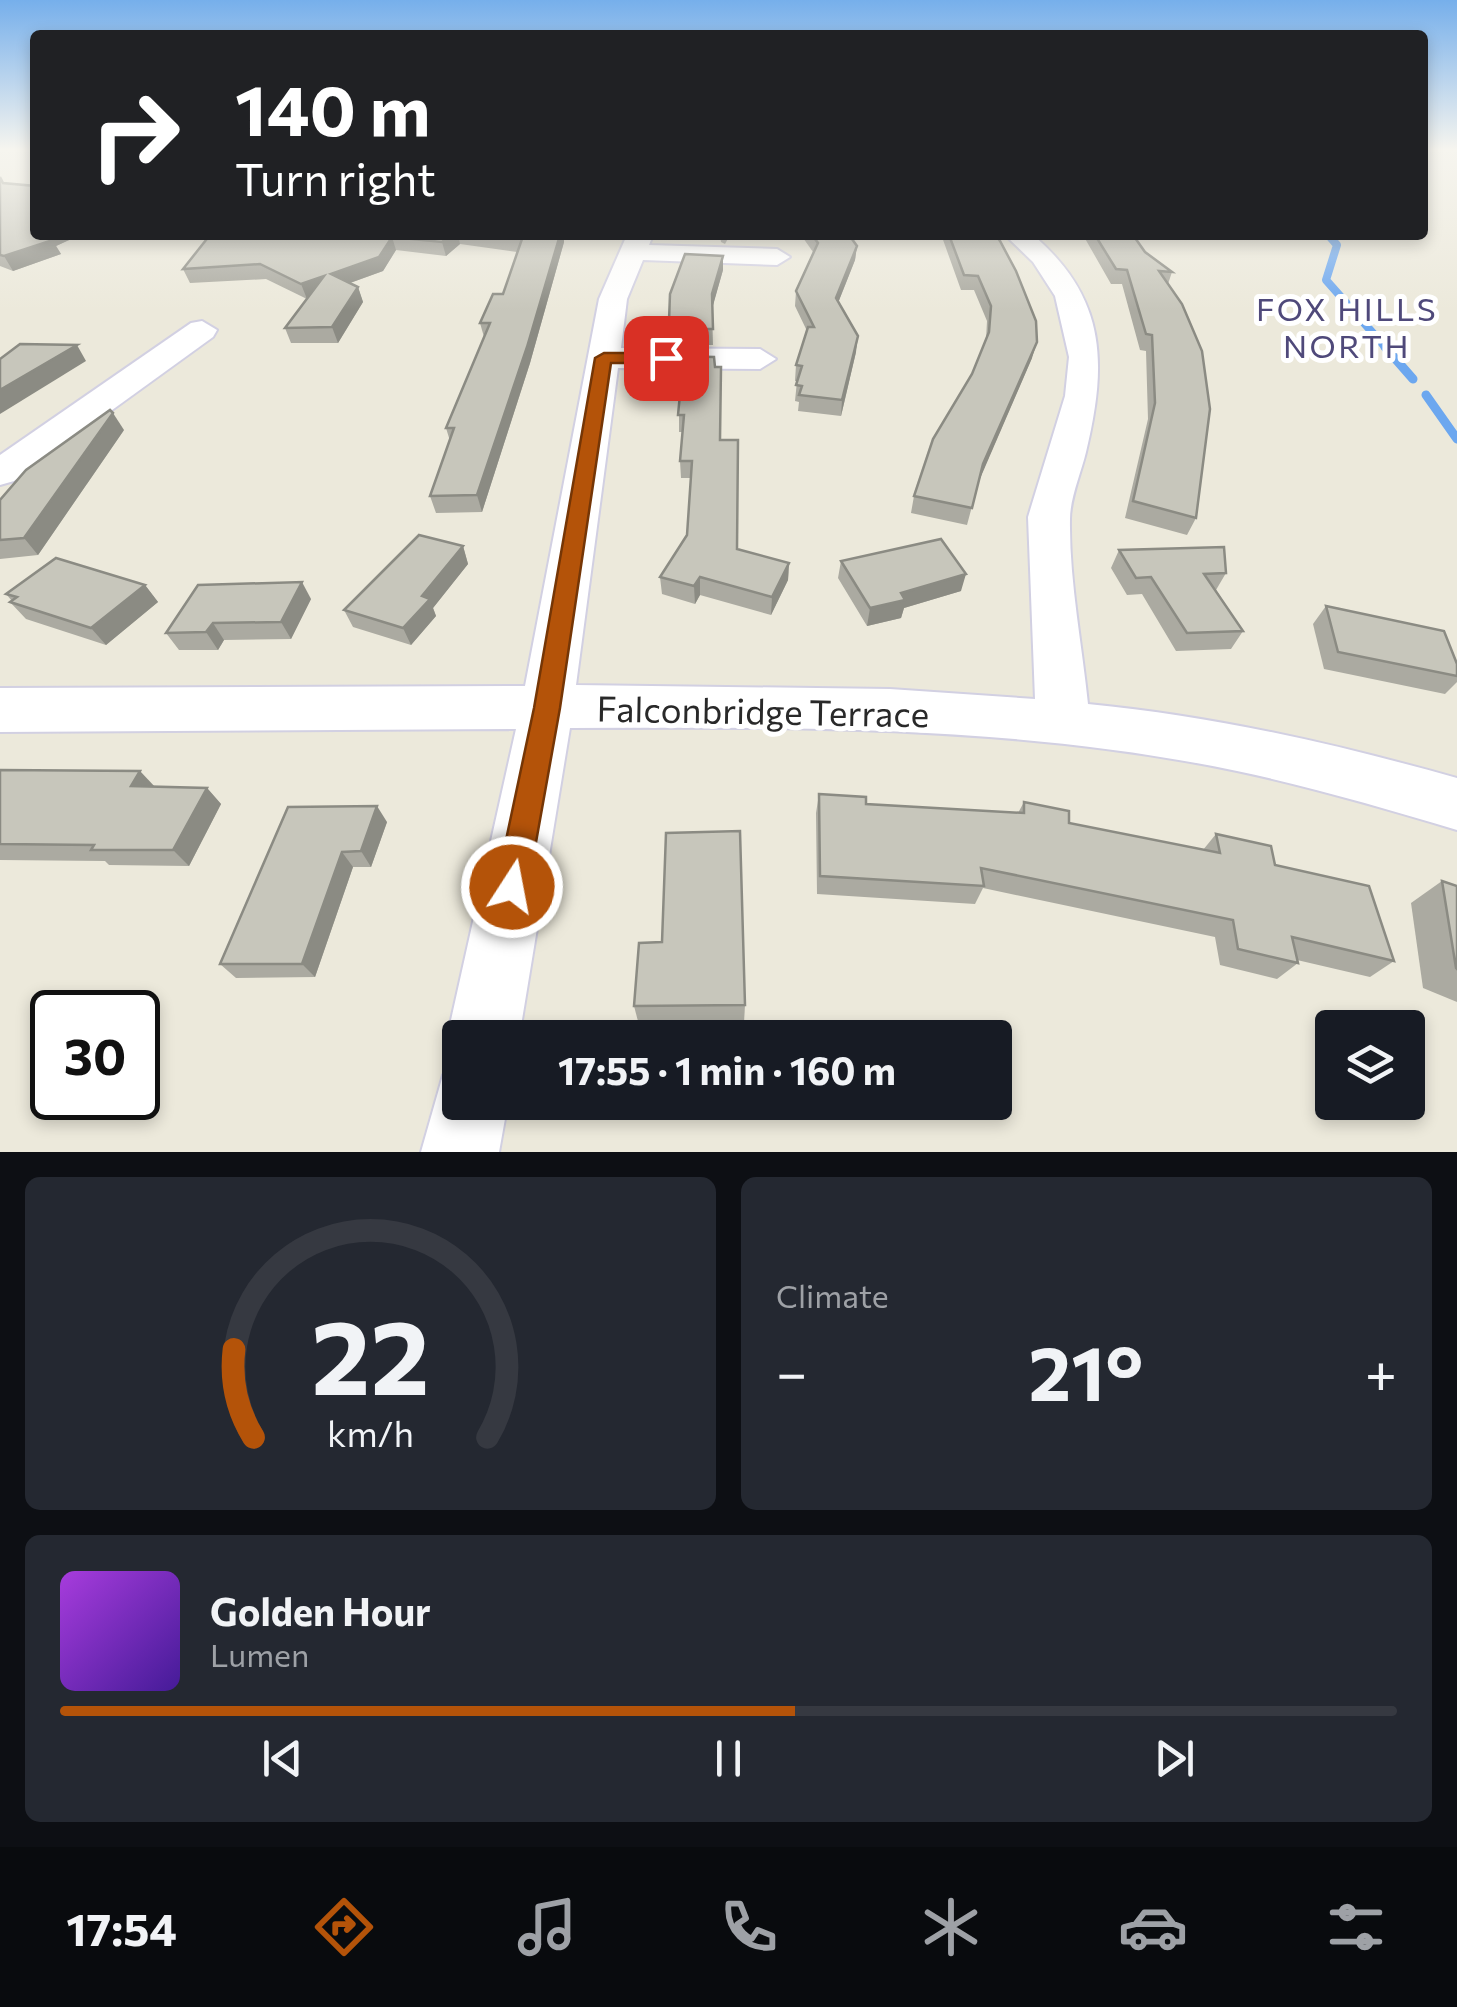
<!DOCTYPE html>
<html lang="en">
<head>
<meta charset="utf-8">
<style>
	body { margin:0; font-family:Commissioner,sans-serif; background:#242831; color:#f1f3f6; height:100vh; display:flex; flex-direction:column; font-size:38px; white-space:nowrap }
	* { box-sizing:border-box; margin:0 }
	p { font-size:32px; color:#9ea1a6 }
	.icon { flex:none; width:55px; height:55px; fill:none; stroke:currentColor; stroke-width:2; stroke-linecap:round; stroke-linejoin:round }
	.map { position:relative; height:1152px; overflow:hidden }
	.details { display:flex; flex-direction:column; gap:25px; padding:25px; background:#0d0f14; flex:1 }
	.details>* { flex:none }
	.top-card { position:absolute; left:30px; top:30px; width:1398px; height:210px; border-radius:10px; box-shadow:0 5px 15px #0003; background:#202124; color:#fff; overflow:hidden }
	.buttons { position:absolute; left:1315px; top:1010px; display:grid; gap:20px }
	.buttons a { display:grid; place-items:center; width:110px; height:110px; border-radius:10px; background:#171b24; box-shadow:0 5px 15px #0003; font-size:50px }
	.speed { position:absolute; left:30px; top:990px; display:flex; gap:20px; font-size:50px; font-weight:700; text-align:center }
	.speed>* { display:grid; place-content:center; width:130px; height:130px; border-radius:50%; background:#171b24; box-shadow:0 5px 15px #0003; line-height:1 }
	.speed .limit { border:5px solid #111; border-radius:15px; background:#fff; color:#111 }
	.pin { position:absolute; display:grid; place-items:center; width:85px; height:85px; color:#fff; margin:-42px; border-radius:20px; box-shadow:0 5px 15px #0006 }
	.me { position:absolute; width:110px; margin:-55px; rotate:11deg; stroke-linejoin:round; filter:drop-shadow(0 0 8px #0008) }
	.turn { display:flex; align-items:center; gap:35px; height:210px; padding:0 40px; font-size:45px }
	.turn .icon { width:130px; height:130px; stroke-width:2.5 }
	.turn b { display:block; font-size:70px; line-height:85px }
	.big { font-size:75px; font-weight:700; line-height:1.1 }
	.details .card { flex:1; display:flex; flex-direction:column; justify-content:center; gap:15px; min-width:0; padding:0 35px; border-radius:15px; background:#242831 }
	.details .dial { align-items:center; gap:0 }
	.dial svg { height:260px; overflow:visible; fill:none; stroke:#363941; stroke-width:7; stroke-linecap:round; text-anchor:middle }
	.dial text { fill:#f1f3f6; stroke:none }
	.song { display:flex; align-items:center; gap:30px }
	.cover { width:120px; height:120px; border-radius:15px; background:linear-gradient(135deg,hsl(280 70% 55%),hsl(260 70% 35%)) }
	.played { height:10px; border-radius:5px; background:linear-gradient(90deg,#b45309 55%,#363941 55%) }
	.keys { display:flex; justify-content:space-around; direction:ltr }
	.heat { display:flex; justify-content:space-between; align-items:center; font-size:55px; direction:ltr }
	.details .tiles { flex:1; display:grid; gap:25px; grid-template-columns:1fr 1fr }
	.card:last-child { grid-column:span 2 }
	.trip { position:absolute; left:442px; top:1020px; width:570px; height:100px; border-radius:10px; background:#171b24; box-shadow:0 5px 15px #0003; font-weight:700; line-height:100px; text-align:center }
	.menu { display:flex; height:160px; justify-content:space-around; align-items:center; background:#090b0e; color:#9ea1a6 }
	.menu .icon { width:70px; height:70px }
	.menu .on { color:#b45309 }
	.menu b { font-size:45px; color:#f1f3f6 }
	.map>svg:first-child { display:block }
</style>
</head>
<body>
<div class="map">
<svg width="1457" height="1152" viewBox="0 0 1457 1152">
	<rect width="100%" height="100%" fill="#ece9db"/>
	<g fill="none" stroke-linecap="round" stroke-linejoin="round">
		<!-- stream-far2 -->
		<polyline stroke="#6ca7ef" stroke-width="6" points="1329,235 1332,239"/>
		<!-- stream-far1 -->
		<polyline stroke="#6ca7ef" stroke-width="8" points="1330,237 1337,245 1326,280 1387,349"/>
		<!-- stream -->
		<g stroke="#6ca7ef" stroke-width="9">
			<polyline points="1385,347 1413,379"/>
			<polyline points="1426,395 1457,439"/>
		</g>
		<defs>
			<g id="minor">
				<path d="M627 235H653L649 245 777 249 790 257 777 265 643 260 627 299 621 348 760 349 776 359 760 369 618 368 576 685 890 689 1035 699 1028 517 1065 396 1069 357 1055 296 1033 262 1005 235H1033C1107 298 1107 364 1086 452 1081 473 1070 498 1070 519 1069 580 1082 644 1088 704 1214 716 1336 744 1457 778V830C1384 808 1312 787 1237 771 1019 725 791 727 570 728L519 1038H460V1064L447 1038 516 729 0 732V688L525 686 599 299Z"/>
				<polygon points="202,321 217,330 213,337 14,481 0,485 0,455 191,323"/>
				<polygon points="460,1068 460,1102 508,1102 499,1152 421,1152 443,1075"/>
			</g>
		</defs>
		<!-- minor casing -->
		<use href="#minor" stroke="#d2d0e2" stroke-width="4"/>
		<!-- minor -->
		<use href="#minor" fill="#fff" fill-rule="evenodd"/>
	</g>
	<!-- wall -->
	<g fill="#abaaa1">
		<polygon points="0,177 35,235 80,235 56,246 61,254 13,271 0,266"/>
		<polygon points="210,235 564,235 564,242 530,363 482,512 436,513 430,496 450,441 446,428 484,337 480,323 503,294 517,252 460,244 446,256 396,250 383,271 350,283 358,287 363,302 338,343 291,343 285,328 307,299 266,279 190,283 183,269"/>
		<polygon points="720,235 730,235 725,244 721,242"/>
		<polygon points="801,235 849,235 857,246 855,260 838,303 856,352 841,416 798,411 799,402 795,401 797,381 795,381 796,365 807,331 795,306 796,291 813,252"/>
		<polygon points="939,235 996,235 1032,358 979,480 967,525 911,513 914,496 972,374 986,340 987,321 974,290 961,290 942,237"/>
		<polygon points="1083,235 1133,235 1145,252 1172,272 1168,284 1196,518 1187,535 1125,518 1148,419 1146,351 1140,350 1122,284 1111,284"/>
		<polygon points="723,256 723,270 712,308 713,345 676,345 675,336 670,336 669,321"/>
		<polygon points="672,356 720,440 737,549 789,563 788,580 771,615 700,595 695,604 662,594 660,577 687,535 691,478 681,478 680,461 683,432 679,432 679,400 671,400 670,384"/>
		<polygon points="124,430 38,555 0,559 0,500"/>
		<polygon points="463,546 468,564 433,608 436,616 411,645 353,627 344,610"/>
		<polygon points="1119,550 1226,573 1216,590 1243,631 1231,649 1176,651 1142,594 1127,595 1111,568"/>
		<polygon points="841,561 961,591 904,608 901,618 867,626 838,578"/>
		<polygon points="145,585 158,602 106,645 26,619 10,602 12,601 6,594"/>
		<polygon points="311,599 291,639 224,640 218,650 179,650 166,633"/>
		<polygon points="1326,606 1457,664 1457,682 1445,694 1324,669 1313,624"/>
		<polygon points="0,770 155,787 207,788 221,804 189,866 109,865 105,861 0,860"/>
		<polygon points="819,794 866,804 1018,813 1024,802 1069,823 1203,850 1216,834 1275,865 1394,961 1370,977 1297,960 1298,963 1277,979 1220,965 1215,937 983,888 975,904 817,894 816,813"/>
		<polygon points="288,807 387,822 371,867 353,867 315,977 236,978 220,964"/>
		<polygon points="1442,881 1457,886 1457,1002 1423,988 1411,903"/>
		<polygon points="662,942 745,1005 744,1023 639,1025 634,1006"/>
	</g>
	<!-- shaded-wall -->
	<g fill="#8b8b83">
		<polygon points="43,235 80,235 56,246 61,254 13,271 4,256"/>
		<polygon points="450,235 458,235 460,244 446,256 442,242"/>
		<polygon points="559,235 564,235 564,242 530,363 482,512 477,495"/>
		<polygon points="392,237 396,250 383,271 336,288 331,274"/>
		<polygon points="857,246 855,260 834,313 836,298"/>
		<polygon points="723,256 723,270 712,309 712,294"/>
		<polygon points="324,276 307,299 301,284"/>
		<polygon points="358,287 363,302 338,343 332,327"/>
		<polygon points="858,336 856,352 841,416 842,400"/>
		<polygon points="1037,342 1032,358 979,481 983,464"/>
		<polygon points="77,345 86,361 0,414 0,390"/>
		<polygon points="113,413 124,430 38,555 24,538"/>
		<polygon points="463,546 468,564 433,608 436,616 411,645 403,628 422,596"/>
		<polygon points="789,563 788,580 771,615 772,597"/>
		<polygon points="966,574 961,591 904,608 901,618 867,626 870,608 901,593"/>
		<polygon points="700,577 700,595 695,604 694,586"/>
		<polygon points="302,582 311,599 291,639 281,622"/>
		<polygon points="145,585 158,602 106,645 91,628"/>
		<polygon points="213,623 224,640 218,650 206,632"/>
		<polygon points="140,771 156,788 131,786"/>
		<polygon points="207,788 221,804 189,866 173,850"/>
		<polygon points="377,806 387,822 371,867 361,851"/>
		<polygon points="342,852 353,867 315,977 302,964"/>
	</g>
	<!-- building -->
	<g fill="#c7c6bb" stroke="#8b8b83" stroke-width="2.5">
		<polygon points="0,177 3,183 35,186 35,235 43,235 41,236 53,240 4,256 0,255"/>
		<polygon points="210,235 450,235 442,242 392,237 379,257 331,274 358,287 332,327 285,328 324,276 301,284 260,264 183,269"/>
		<polygon points="491,235 560,235 527,347 477,495 430,496 454,428 446,428 490,323 480,323 493,294 503,294 522,239"/>
		<polygon points="812,235 849,235 857,246 836,298 858,336 842,400 799,395 802,386 796,385 802,366 796,365 808,327 814,327 796,291 818,243"/>
		<polygon points="949,235 996,235 1000,241 1016,271 1036,321 1037,342 983,464 972,508 914,496 933,439 972,374 989,332 991,306 978,276 964,275"/>
		<polygon points="1095,235 1133,235 1145,252 1172,272 1159,271 1182,304 1202,351 1210,409 1196,518 1133,501 1155,403 1152,335 1146,334 1127,270 1116,269"/>
		<polygon points="685,254 723,256 712,294 713,329 675,329 676,321 669,321 670,294"/>
		<polygon points="20,344 77,345 0,390 0,359"/>
		<polygon points="672,356 714,357 715,367 721,367 720,440 738,440 737,549 789,563 772,597 700,577 694,586 660,577 687,535 692,461 680,461 684,415 678,415 681,384 670,384"/>
		<polygon points="110,410 113,413 24,538 0,540 0,500 26,470"/>
		<polygon points="419,535 463,546 422,596 430,599 403,628 344,610"/>
		<polygon points="941,539 966,574 901,593 905,600 870,608 841,561"/>
		<polygon points="1224,547 1226,573 1204,574 1243,631 1187,633 1151,577 1136,578 1119,550"/>
		<polygon points="56,558 145,585 91,628 10,602 17,597 6,594"/>
		<polygon points="302,582 281,622 213,623 206,632 166,633 198,585"/>
		<polygon points="1326,606 1444,631 1457,664 1457,676 1338,652"/>
		<polygon points="0,770 140,771 131,786 207,788 173,850 91,850 94,845 0,844"/>
		<polygon points="819,794 866,797 866,804 1024,813 1024,802 1069,811 1069,823 1220,853 1216,834 1271,846 1275,865 1369,886 1394,961 1292,937 1298,963 1238,949 1233,920 981,868 984,886 820,876"/>
		<polygon points="377,806 361,851 342,852 302,964 220,964 288,807"/>
		<polygon points="740,831 745,1005 634,1006 639,943 662,942 666,833"/>
		<polygon points="1442,881 1457,886 1457,969 1456,968"/>
	</g>
	<!-- sky -->
	<linearGradient id="sky" x2="0" y2="1"><stop stop-color="#76afeb"/><stop offset="0.48" stop-color="#f6f5ef"/><stop offset="1" stop-color="#f6f5ef" stop-opacity="0"/></linearGradient>
	<rect width="1457" height="311" fill="url(#sky)"/>
	<!-- route -->
	<polygon fill="#b45309" stroke="#753606" stroke-width="2.5" points="604,353 666,353 675,358 666,363 611,363 560,708 528,887 524,898 512,903 501,898 496,887 534,708 595,358"/>
	<g text-anchor="middle" dominant-baseline="central" stroke-width="10" stroke-linejoin="round" paint-order="stroke">
		<!-- far-neighbourhood labels -->
		<g font-size="32" letter-spacing="2.5" fill="#4f497a" stroke="#fff">
			<text x="1347" y="308">FOX HILLS<tspan x="1347" dy="37">NORTH</tspan></text>
		</g>
		<!-- street labels -->
		<g font-size="35" fill="#292929" stroke="#fff">
			<text transform="translate(763 710) rotate(1)">Falconbridge Terrace</text>
		</g>
	</g>
</svg>
<div class="buttons">
<a><svg class="icon" aria-label="layers" viewBox="0 0 24 24"><path d="M12 4l9 5-9 5-9-5zM3 14l9 5 9-5"/></svg></a>
</div>
<div class="speed"><div class="limit">30</div></div>
<div class="pin" style="left:666px;top:358px;background:#d93025"><svg class="icon" aria-label="arrive" viewBox="0 0 24 24"><path d="M6 21V4h12l-3 4 3 4H6"/></svg></div>
<svg class="me" style="left:512px;top:887px" viewBox="-20 -20 40 40"><circle r="17" fill="#b45309" stroke="#fff" stroke-width="3"/><path d="M0-11L8 9 0 5-8 9z" fill="#fff"/></svg>
<div class="trip">17:55 · 1 min · 160 m</div>
<div class="top-card">
<div class="turn"><svg class="icon" aria-label="right" viewBox="0 0 24 24"><path d="M7 20v-9h11M14 6l5 5-5 5"/></svg><div><b>140 m</b>Turn right</div></div>
</div>
</div>
<section class="details">
<div class="tiles">
<div class="card dial"><svg viewBox="0 0 100 80">
<path d="M14 69A42 42 0 1 1 86 69"/>
<path d="M14 69A42 42 0 0 1 8 42" stroke="#b45309"/>
<text x="50" y="56" font-size="32" font-weight="700">22</text>
<text x="50" y="72" font-size="11">km/h</text>
</svg></div>
<div class="card"><p>Climate</p>
<div class="heat"><a>−</a><b class="big">21°</b><a>+</a></div>
</div>
<div class="card">
<div class="song"><i class="cover"></i><div><b>Golden Hour</b><p>Lumen</p></div></div>
<div class="played"></div>
<div class="keys"><svg class="icon" aria-label="previous" viewBox="0 0 24 24"><path d="M18 5L8 12l10 7zM5 5v14"/></svg><svg class="icon" aria-label="pause" viewBox="0 0 24 24"><path d="M8 5v14M16 5v14"/></svg><svg class="icon" aria-label="next" viewBox="0 0 24 24"><path d="M6 5l10 7-10 7zM19 5v14"/></svg></div>
</div>
</div>
</section>
<nav class="menu">
<b>17:54</b>
<svg class="icon on" aria-label="directions" viewBox="0 0 24 24"><path d="M12 3l9 9-9 9-9-9zM9 14v-3h6M13 9l2 2-2 2"/></svg>
<svg class="icon" aria-label="music" viewBox="0 0 24 24"><path d="M9 18V5l10-2v13"/><circle cx="6" cy="18" r="3"/><circle cx="16" cy="16" r="3"/></svg>
<svg class="icon" aria-label="phone" viewBox="0 0 24 24"><path d="M5 4h4l2 5-3 2q2 4 5 5l2-3 5 2v4C11 20 4 13 5 4z"/></svg>
<svg class="icon" aria-label="climate" viewBox="0 0 24 24"><path d="M12 3v18M4 7l16 10M4 17L20 7"/></svg>
<svg class="icon" aria-label="car" viewBox="0 0 24 24"><path d="M5 17H2v-5l4-1 3-4h7l3 4 3 1v5h-3M9 17h6M6 11h13"/><circle cx="7" cy="17" r="2"/><circle cx="17" cy="17" r="2"/></svg>
<svg class="icon" aria-label="filters" viewBox="0 0 24 24"><path d="M4 7h16M4 17h16"/><circle cx="9" cy="7" r="2"/><circle cx="15" cy="17" r="2"/></svg>
</nav>
</body>
</html>
